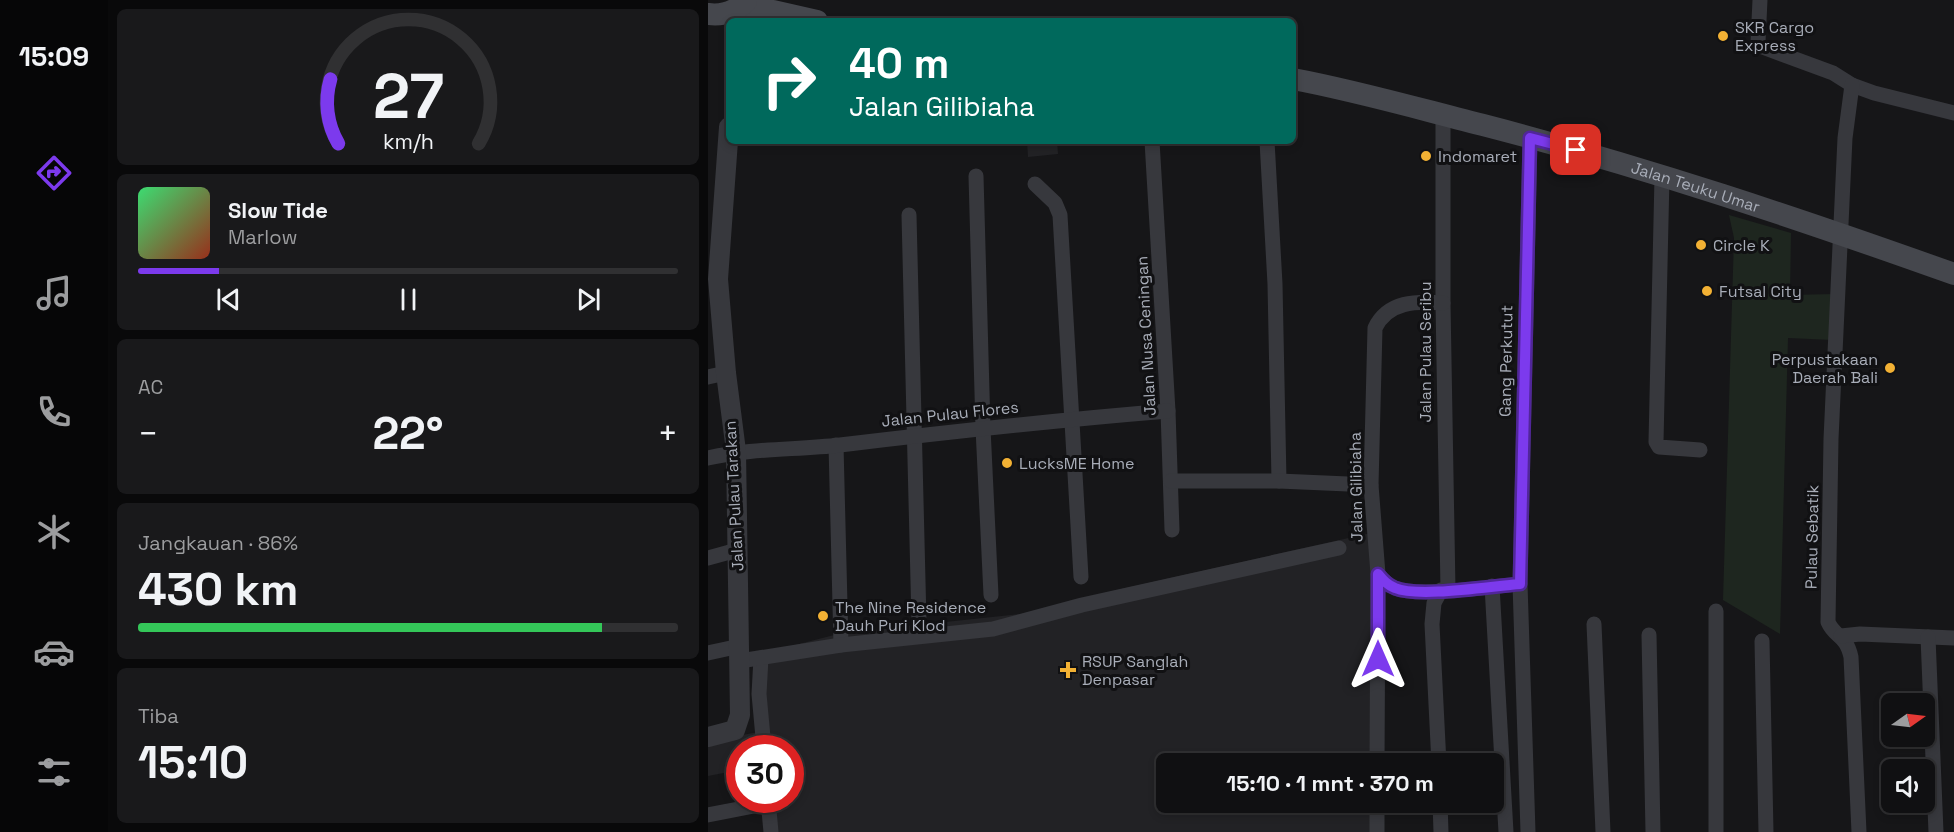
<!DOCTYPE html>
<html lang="id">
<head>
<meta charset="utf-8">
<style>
	body { margin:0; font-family:"Space Grotesk",sans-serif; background:#19191b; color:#f1f3f6; height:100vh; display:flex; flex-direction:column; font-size:22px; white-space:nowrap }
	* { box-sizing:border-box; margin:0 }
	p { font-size:20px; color:#9c9d9f }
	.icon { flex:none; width:33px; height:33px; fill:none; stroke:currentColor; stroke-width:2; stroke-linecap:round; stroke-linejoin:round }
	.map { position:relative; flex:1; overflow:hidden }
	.sheet { display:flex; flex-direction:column; gap:9px; padding:9px; background:#09090a; width:600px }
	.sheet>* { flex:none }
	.banner { position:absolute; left:18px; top:18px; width:570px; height:126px; border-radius:9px; box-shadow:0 3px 9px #0003,0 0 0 2px #303032; background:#00695c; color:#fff; overflow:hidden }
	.needle { width:39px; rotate:76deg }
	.buttons { position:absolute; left:1173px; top:693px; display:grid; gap:12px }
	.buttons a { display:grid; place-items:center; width:54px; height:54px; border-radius:9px; background:#101012; box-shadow:0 3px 9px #0003,0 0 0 2px #303032; font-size:30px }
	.speed { position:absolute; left:18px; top:735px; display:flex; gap:12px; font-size:30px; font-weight:700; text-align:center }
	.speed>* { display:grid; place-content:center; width:78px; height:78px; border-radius:50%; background:#101012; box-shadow:0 3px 9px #0003,0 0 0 2px #303032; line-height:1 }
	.speed .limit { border:9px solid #d22; background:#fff; color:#111 }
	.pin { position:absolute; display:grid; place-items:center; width:51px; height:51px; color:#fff; margin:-26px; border-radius:12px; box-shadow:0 3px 9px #0006 }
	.me { position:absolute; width:66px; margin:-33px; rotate:0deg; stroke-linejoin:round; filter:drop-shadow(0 0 4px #0008) }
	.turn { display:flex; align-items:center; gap:21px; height:126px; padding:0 24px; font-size:27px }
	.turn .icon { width:78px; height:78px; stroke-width:2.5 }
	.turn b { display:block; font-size:42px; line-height:51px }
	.big { font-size:45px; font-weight:800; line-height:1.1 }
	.sheet .widget { flex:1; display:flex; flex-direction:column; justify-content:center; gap:9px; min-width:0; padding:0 21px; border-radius:9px; background:#19191b }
	.sheet .dial { align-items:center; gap:0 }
	.dial svg { height:156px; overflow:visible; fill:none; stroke:#303032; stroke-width:7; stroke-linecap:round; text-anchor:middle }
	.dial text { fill:#f1f3f6; stroke:none }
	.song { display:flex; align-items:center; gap:18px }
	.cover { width:72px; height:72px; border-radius:9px; background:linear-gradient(135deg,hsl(140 70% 55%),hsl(10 70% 35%)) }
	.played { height:6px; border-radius:3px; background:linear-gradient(90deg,#7c3aed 15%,#303032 15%) }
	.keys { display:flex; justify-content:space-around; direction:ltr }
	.heat { display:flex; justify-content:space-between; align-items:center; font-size:33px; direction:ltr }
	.charge { height:9px; border-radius:4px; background:linear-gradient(90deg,#34c759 86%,#303032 0) }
	.trip { position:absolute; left:448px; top:753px; width:348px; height:60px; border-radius:9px; background:#101012; box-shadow:0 3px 9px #0003,0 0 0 2px #303032; font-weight:800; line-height:60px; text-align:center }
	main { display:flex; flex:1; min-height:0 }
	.dock { display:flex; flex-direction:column; width:108px; justify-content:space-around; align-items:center; background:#060607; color:#9c9d9f }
	.dock .icon { width:42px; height:42px }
	.dock .active { color:#7c3aed }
	.dock b { font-size:27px; color:#f1f3f6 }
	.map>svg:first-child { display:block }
</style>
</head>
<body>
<main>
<nav class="dock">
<b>15:09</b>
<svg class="icon active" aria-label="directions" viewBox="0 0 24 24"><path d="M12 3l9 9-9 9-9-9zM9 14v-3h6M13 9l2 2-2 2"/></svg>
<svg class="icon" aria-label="music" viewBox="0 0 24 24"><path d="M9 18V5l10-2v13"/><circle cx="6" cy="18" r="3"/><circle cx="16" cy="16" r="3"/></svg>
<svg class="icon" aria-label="phone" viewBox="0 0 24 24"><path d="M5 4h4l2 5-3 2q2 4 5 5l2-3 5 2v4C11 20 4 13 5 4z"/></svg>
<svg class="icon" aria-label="climate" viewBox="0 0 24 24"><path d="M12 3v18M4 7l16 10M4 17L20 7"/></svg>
<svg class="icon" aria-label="car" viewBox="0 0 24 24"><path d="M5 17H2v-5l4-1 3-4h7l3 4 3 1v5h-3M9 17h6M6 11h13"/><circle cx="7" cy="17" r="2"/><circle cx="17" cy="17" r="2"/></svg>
<svg class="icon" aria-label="filters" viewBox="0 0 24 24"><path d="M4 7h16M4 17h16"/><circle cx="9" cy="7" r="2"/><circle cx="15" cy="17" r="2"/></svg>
</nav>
<section class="sheet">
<div class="widget dial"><svg viewBox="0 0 100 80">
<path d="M14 69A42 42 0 1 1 86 69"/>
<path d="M14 69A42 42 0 0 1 10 36" stroke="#7c3aed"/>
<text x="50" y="56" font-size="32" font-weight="700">27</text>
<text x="50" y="72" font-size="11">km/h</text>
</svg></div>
<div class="widget">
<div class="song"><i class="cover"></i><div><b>Slow Tide</b><p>Marlow</p></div></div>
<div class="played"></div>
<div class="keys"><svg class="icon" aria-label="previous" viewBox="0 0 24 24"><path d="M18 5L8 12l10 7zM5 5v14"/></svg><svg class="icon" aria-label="pause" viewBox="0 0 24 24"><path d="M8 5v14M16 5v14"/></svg><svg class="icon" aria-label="next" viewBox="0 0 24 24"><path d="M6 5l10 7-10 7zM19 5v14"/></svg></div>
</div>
<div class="widget"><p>AC</p>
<div class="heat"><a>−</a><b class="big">22°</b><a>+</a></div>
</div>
<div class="widget"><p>Jangkauan · 86%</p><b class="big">430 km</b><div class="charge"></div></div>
<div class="widget"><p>Tiba</p><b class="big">15:10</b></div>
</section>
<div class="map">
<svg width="1246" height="832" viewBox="0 0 1246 832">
	<rect width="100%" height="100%" fill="#161618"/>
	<!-- built -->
	<g fill="#222225">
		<polygon points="319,141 349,141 350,154 320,157"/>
		<polygon points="663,533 665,763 459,764 459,802 664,803 664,832 68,832 65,800 82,800 82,748 60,748 52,654 134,633 313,614 413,589"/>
		<polygon points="51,732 53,748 32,748 31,770 0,776 0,741"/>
	</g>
	<!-- green -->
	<polygon fill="#1e261f" points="1021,215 1083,233 1082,295 1127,294 1125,340 1080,338 1072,634 1015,600 1026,238"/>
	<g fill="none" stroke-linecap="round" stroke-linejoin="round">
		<!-- minor -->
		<g stroke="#37383d" stroke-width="15">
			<polyline points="1052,0 1050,42 1052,46 1125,73 1144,85 1166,93 1246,113"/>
			<path d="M1144 85 1137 138 1123 439 1120 622C1127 638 1138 634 1143 657L1151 832"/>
			<polyline points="735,114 735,303 740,590"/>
			<polyline points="444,141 460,411 464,530"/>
			<polyline points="559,141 567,284 571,481"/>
			<polyline points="268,176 275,428 283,595"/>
			<polyline points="954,177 948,442 951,447 992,450"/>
			<polyline points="327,184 347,203 352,215 373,577"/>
			<polyline points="201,215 211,622"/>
			<polyline points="0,377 18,373"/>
			<polyline points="128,445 133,645"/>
			<path d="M0 458C44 448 88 450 132 445 241 432 350 420 460 411"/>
			<polyline points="463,481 571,481 663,485"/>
			<polyline points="0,558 29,550"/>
			<path d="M670 574C675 580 679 585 687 588 711 598 784 586 812 584"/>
			<polyline points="784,586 798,832"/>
			<polyline points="1008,611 1008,832"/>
			<polyline points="886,624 895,832"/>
			<polyline points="941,635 945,832"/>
			<polyline points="1133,636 1152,634 1246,638"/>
			<polyline points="1220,637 1228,832"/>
			<polyline points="1054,641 1058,832"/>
			<polyline points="0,653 32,646"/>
			<polyline points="53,658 51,694 56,748"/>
			<polyline points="32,661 133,645 285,629 374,605 631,548"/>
			<path d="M669 764 670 574 663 485 667 328C680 301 708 301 735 303"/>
			<polyline points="731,764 724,624 726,603 733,590"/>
			<polyline points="60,800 63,832"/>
			<polyline points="732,802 733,832"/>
			<polyline points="0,815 46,806"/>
			<polyline points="669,832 669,802"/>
			<polyline points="820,832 812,584 822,138"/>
		</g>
		<!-- tertiary -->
		<polyline stroke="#37383d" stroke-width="20" points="0,737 27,730 32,715 28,451 18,373 10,279 21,127"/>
		<!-- secondary -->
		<g stroke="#45474d" stroke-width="22">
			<polyline points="27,10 65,11 109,21"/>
			<path d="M0 14C15 16 27 12 38 1"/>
			<path id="s1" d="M585 79C650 91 715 110 779 126 937 167 1092 219 1246 274"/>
		</g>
	</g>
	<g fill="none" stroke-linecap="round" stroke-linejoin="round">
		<defs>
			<path id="route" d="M670 659V574C675 580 679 585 687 588 711 598 783 586 812 584L822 138 868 150"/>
		</defs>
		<!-- route casing -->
		<use href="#route" stroke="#51269a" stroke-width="15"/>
		<!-- route -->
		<use href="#route" stroke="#7c3aed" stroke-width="10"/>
	</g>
	<!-- markers -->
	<g fill="#f2b134" stroke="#111113" stroke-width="2">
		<circle cx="1015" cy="36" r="6"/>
		<circle cx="718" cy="156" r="6"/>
		<circle cx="993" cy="245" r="6"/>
		<circle cx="999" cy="291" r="6"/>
		<circle cx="1182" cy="368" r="6"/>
		<circle cx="299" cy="463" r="6"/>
		<circle cx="115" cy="616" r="6"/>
		<path d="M357 661h6v6h6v6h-6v6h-6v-6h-6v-6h6z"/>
	</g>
	<g text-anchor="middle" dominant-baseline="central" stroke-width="6" stroke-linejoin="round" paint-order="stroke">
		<!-- poi labels -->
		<g font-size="16" fill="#a8adb8" stroke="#111113" text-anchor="start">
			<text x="1027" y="27">SKR Cargo<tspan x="1027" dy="18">Express</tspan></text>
			<text x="730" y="156">Indomaret</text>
			<text x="1005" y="245">Circle K</text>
			<text x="1011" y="291">Futsal City</text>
			<text x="1170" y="359" text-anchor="end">Perpustakaan<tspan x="1170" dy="18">Daerah Bali</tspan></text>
			<text x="311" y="463">LucksME Home</text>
			<text x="127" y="607">The Nine Residence<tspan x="127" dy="18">Dauh Puri Klod</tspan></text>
			<text x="374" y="661">RSUP Sanglah<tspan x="374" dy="18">Denpasar</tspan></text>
		</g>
		<!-- street labels -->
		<g font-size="16" fill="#a8adb8" stroke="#111113">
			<text stroke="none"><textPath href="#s1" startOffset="417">Jalan Teuku Umar</textPath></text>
			<text transform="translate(438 336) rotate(-93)">Jalan Nusa Ceningan</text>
			<text transform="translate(717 352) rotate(-90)">Jalan Pulau Seribu</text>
			<text transform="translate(798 361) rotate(-89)">Gang Perkutut</text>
			<text transform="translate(242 414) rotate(-6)">Jalan Pulau Flores</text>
			<text transform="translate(648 487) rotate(-91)">Jalan Gilibiaha</text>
			<text transform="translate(26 496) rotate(-93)">Jalan Pulau Tarakan</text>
			<text transform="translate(1104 537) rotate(-89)">Pulau Sebatik</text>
		</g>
	</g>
</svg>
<div class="buttons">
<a><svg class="needle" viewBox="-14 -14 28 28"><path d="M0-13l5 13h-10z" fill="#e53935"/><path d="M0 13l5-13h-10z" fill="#9c9d9f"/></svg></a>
<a><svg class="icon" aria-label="sound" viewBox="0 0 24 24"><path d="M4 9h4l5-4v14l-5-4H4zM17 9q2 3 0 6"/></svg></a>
</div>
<div class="speed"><div class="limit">30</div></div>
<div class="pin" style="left:868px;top:150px;background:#d93025"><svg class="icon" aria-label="arrive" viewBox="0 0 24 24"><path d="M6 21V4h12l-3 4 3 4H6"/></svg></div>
<svg class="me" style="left:670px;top:659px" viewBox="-20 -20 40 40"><path d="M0-17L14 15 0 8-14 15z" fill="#7c3aed" stroke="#fff" stroke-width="4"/></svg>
<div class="trip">15:10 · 1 mnt · 370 m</div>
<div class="banner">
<div class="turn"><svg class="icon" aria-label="right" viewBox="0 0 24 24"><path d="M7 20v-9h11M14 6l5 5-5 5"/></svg><div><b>40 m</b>Jalan Gilibiaha</div></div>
</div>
</div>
</main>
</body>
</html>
